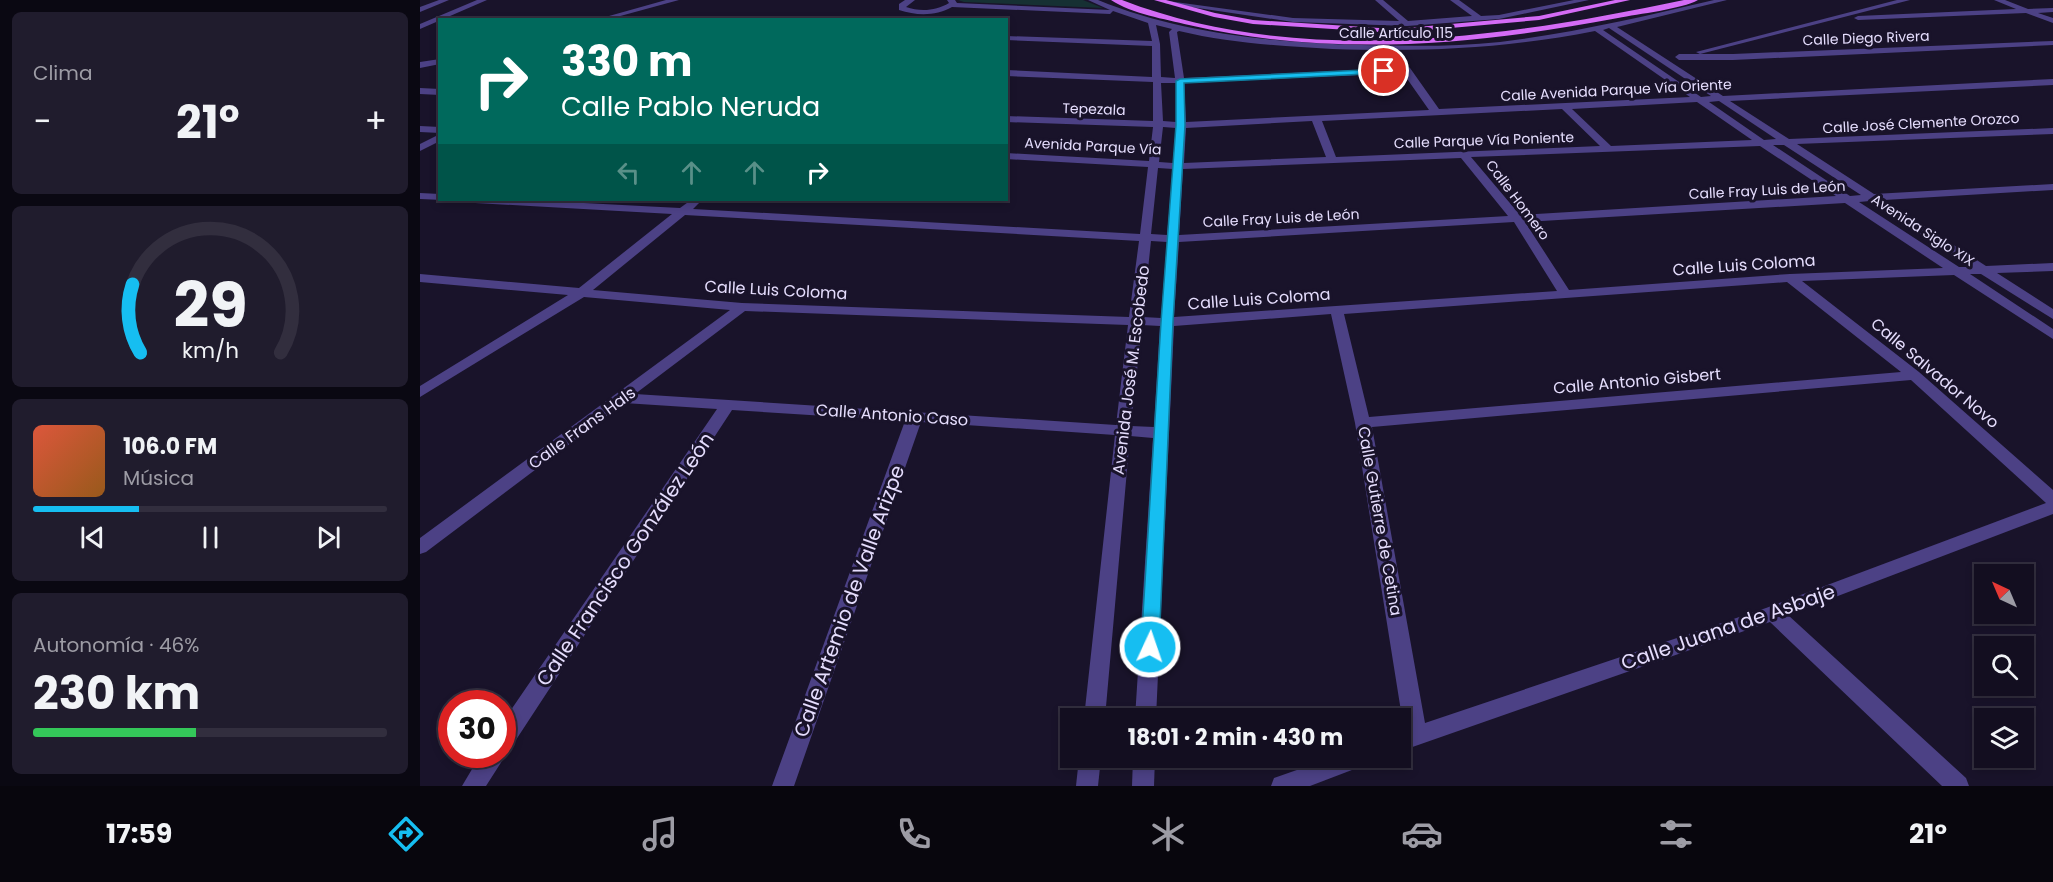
<!DOCTYPE html>
<html lang="es">
<head>
<meta charset="utf-8">
<style>
	body { margin:0; font-family:Poppins,sans-serif; background:#201c2d; color:#f1f3f6; height:100vh; display:flex; flex-direction:column; font-size:22px; white-space:nowrap }
	* { box-sizing:border-box; margin:0 }
	p { font-size:20px; color:#9d9ca5 }
	.icon { flex:none; width:33px; height:33px; fill:none; stroke:currentColor; stroke-width:2; stroke-linecap:round; stroke-linejoin:round }
	.map { position:relative; flex:1; overflow:hidden }
	.sheet { display:flex; flex-direction:column; gap:12px; padding:12px; background:#0a0812; width:420px }
	.sheet>* { flex:none }
	.top-card { position:absolute; left:18px; top:18px; width:570px; height:183px; border-radius:0px; box-shadow:0 3px 9px #0003,0 0 0 2px #322e3e; background:#00695c; color:#fff; overflow:hidden }
	.needle { width:39px; rotate:316deg }
	.fabs { position:absolute; left:1554px; top:564px; display:grid; gap:12px }
	.fabs a { display:grid; place-items:center; width:60px; height:60px; border-radius:0px; background:#130e20; box-shadow:0 3px 9px #0003,0 0 0 2px #322e3e; font-size:30px }
	.speed { position:absolute; left:18px; top:690px; display:flex; gap:12px; font-size:30px; font-weight:700; text-align:center }
	.speed>* { display:grid; place-content:center; width:78px; height:78px; border-radius:50%; background:#130e20; box-shadow:0 3px 9px #0003,0 0 0 2px #322e3e; line-height:1 }
	.speed .limit { border:9px solid #d22; background:#fff; color:#111 }
	.pin { position:absolute; display:grid; place-items:center; width:51px; height:51px; color:#fff; margin:-26px; border:3px solid #fff; border-radius:50%; box-shadow:0 2px 6px #0007 }
	.me { position:absolute; width:66px; margin:-33px; rotate:3deg; stroke-linejoin:round; filter:drop-shadow(0 0 4px #0008) }
	.turn { display:flex; align-items:center; gap:21px; height:126px; padding:0 24px; font-size:27px }
	.turn .icon { width:78px; height:78px; stroke-width:2.5 }
	.turn b { display:block; font-size:42px; line-height:51px }
	.lanes { display:flex; align-items:center; height:57px; padding:0 24px; background:#0003; justify-content:center; gap:30px; direction:ltr }
	.lanes .off { opacity:.35 }
	.big { font-size:45px; font-weight:700; line-height:1.1 }
	.sheet .card { flex:1; display:flex; flex-direction:column; justify-content:center; gap:9px; min-width:0; padding:0 21px; border-radius:9px; background:#201c2d }
	.sheet .dial { align-items:center; gap:0 }
	.dial svg { height:156px; overflow:visible; fill:none; stroke:#322e3e; stroke-width:7; stroke-linecap:round; text-anchor:middle }
	.dial text { fill:#f1f3f6; stroke:none }
	.song { display:flex; align-items:center; gap:18px }
	.cover { width:72px; height:72px; border-radius:9px; background:linear-gradient(135deg,hsl(10 70% 55%),hsl(30 70% 35%)) }
	.played { height:6px; border-radius:3px; background:linear-gradient(90deg,#16bef1 30%,#322e3e 30%) }
	.keys { display:flex; justify-content:space-around; direction:ltr }
	.heat { display:flex; justify-content:space-between; align-items:center; font-size:33px; direction:ltr }
	.charge { height:9px; border-radius:4px; background:linear-gradient(90deg,#34c759 46%,#322e3e 0) }
	.trip { position:absolute; left:640px; top:708px; width:351px; height:60px; border-radius:0px; background:#130e20; box-shadow:0 3px 9px #0003,0 0 0 2px #322e3e; font-weight:700; line-height:60px; text-align:center }
	.dock { display:flex; height:96px; justify-content:space-around; align-items:center; background:#08060d; color:#9d9ca5 }
	.dock .icon { width:42px; height:42px }
	.dock .active { color:#16bef1 }
	.dock b { font-size:27px; color:#f1f3f6 }
	main { display:flex; flex:1; min-height:0 }
	.map>svg:first-child { display:block }
</style>
</head>
<body>
<main>
<section class="sheet">
<div class="card"><p>Clima</p>
<div class="heat"><a>−</a><b class="big">21°</b><a>+</a></div>
</div>
<div class="card dial"><svg viewBox="0 0 100 80">
<path d="M14 69A42 42 0 1 1 86 69"/>
<path d="M14 69A42 42 0 0 1 10 34" stroke="#16bef1"/>
<text x="50" y="56" font-size="32" font-weight="700">29</text>
<text x="50" y="72" font-size="11">km/h</text>
</svg></div>
<div class="card">
<div class="song"><i class="cover"></i><div><b>106.0 FM</b><p>Música</p></div></div>
<div class="played"></div>
<div class="keys"><svg class="icon" aria-label="previous" viewBox="0 0 24 24"><path d="M18 5L8 12l10 7zM5 5v14"/></svg><svg class="icon" aria-label="pause" viewBox="0 0 24 24"><path d="M8 5v14M16 5v14"/></svg><svg class="icon" aria-label="next" viewBox="0 0 24 24"><path d="M6 5l10 7-10 7zM19 5v14"/></svg></div>
</div>
<div class="card"><p>Autonomía · 46%</p><b class="big">230 km</b><div class="charge"></div></div>
</section>
<div class="map">
<svg width="1633" height="786" viewBox="0 0 1633 786">
	<rect width="100%" height="100%" fill="#19132a"/>
	<!-- green -->
	<polygon fill="#163033" points="538,0 663,0 683,8 544,2"/>
	<g fill="none" stroke-linecap="round" stroke-linejoin="round">
		<!-- minor -->
		<g fill="#4c4185" fill-rule="evenodd">
			<polygon points="19,0 29,0 0,12 0,7"/>
			<polygon points="57,0 67,0 0,29 0,24"/>
			<polygon points="246,0 259,0 193,18 189,16"/>
			<path d="M485 0H495L486 7C500 12 516 11 529 3L527 0H535L537 3 690 10 668 0H678C762 34 850 42 940 45 987 46 1034 47 1080 42 1152 33 1223 17 1294 0H1307L1197 27 1303 96 1633 79V85L1310 101 1369 139 1633 128V134L1377 144 1454 194 1633 184V190L1464 200 1566 266 1633 263V271L1577 273 1633 309V319L1561 274H1550L1633 329V339L1534 275 1382 281 1499 372 1633 490V514L1368 615 1546 778 1549 786H1522L1350 622 981 751V731L984 730 935 423 911 314 754 326 736 718H715L733 438 710 436 685 718H664L695 435 501 422 374 786H352L485 421 312 410 90 749 84 751 82 761 66 786H42L61 754H82V723L297 409 204 403 6 552 0 554V538L310 310 164 297 0 397V386L148 295 0 282V274L159 288 252 214 55 203 50 200H106L260 208 271 200H282L273 209 720 234 728 167 586 159V153L729 161 733 127 586 122V116L733 121V82L586 76V70L732 77V46L586 40V36L732 41 728 23 693 11 690 14 532 7C516 16 497 16 479 10V4ZM736 25 752 29 749 32 755 78 741 77 740 44ZM1189 28 1291 96 1281 97 1183 30ZM759 31C809 43 861 46 912 49 1006 52 1083 49 1175 31L1270 97 1019 109 990 68 980 60 976 63 979 68 764 78 757 32ZM983 73 1009 110 766 122 764 83ZM741 83H756V122L743 121ZM1299 101 1356 139 1344 140 1289 102ZM1277 102 1332 140 1191 146 1152 109ZM1142 109 1180 146 916 157 902 121ZM892 121 906 157 764 163 766 128ZM743 127 756 128 753 163 739 162ZM1353 145H1364L1441 195 1430 196ZM1340 146 1416 196 1100 215 1051 157ZM1041 158 1088 216 759 235 763 169ZM738 168 753 169 747 235 731 234ZM1450 201 1550 267H1539L1439 202ZM1425 203 1523 268 1370 274 1149 290 1105 222ZM265 215 719 241 709 317 322 303 173 290ZM1094 222 1137 291 754 317 759 242ZM731 241 747 242 741 318 723 317ZM1367 282 1481 372 949 417 924 314ZM325 311 708 325 696 425 215 394ZM722 325 740 326 734 427 711 426ZM1491 380 1626 503 1346 608 1005 723 952 427Z"/>
			<polygon points="955,0 963,0 988,21 1052,16 1030,0 1039,0 1061,16 1079,15 1154,0 1169,0 1079,19 987,26 873,22 744,3 748,1 873,18 979,21"/>
			<polygon points="1477,0 1490,0 1280,54 1276,52"/>
			<polygon points="1574,0 1585,0 1608,9 1633,8 1633,12 1618,13 1633,18 1633,23 1606,13 1438,20 1434,18 1438,16 1596,9"/>
			<polygon points="1633,41 1633,45 1313,60 1259,60 1255,57 1259,54 1313,54"/>
			<polygon points="20,59 20,64 0,68 0,62"/>
			<polygon points="0,88 20,89 20,95 0,94"/>
			<polygon points="0,126 20,127 20,133 0,132"/>
			<polygon points="20,134 20,141 0,151 0,144"/>
			<polygon points="0,193 20,194 20,200 23,200 0,199"/>
			<polygon points="659,758 681,758 678,786 656,786"/>
			<polygon points="713,758 735,758 734,786 712,786"/>
			<polygon points="911,758 948,758 945,765 890,786 851,786 854,778"/>
		</g>
		<!-- major -->
		<g fill="#d46bf6" fill-rule="evenodd">
			<path d="M691 0H702C878 68 1084 38 1264 0H1278C1262 9 1218 14 1198 18 1056 45 912 58 769 25 745 19 712 14 691 0Z"/>
			<polygon points="734,0 746,0 795,13 833,20 975,29 1119,16 1195,0 1210,0 1119,20 975,33 833,24 794,17"/>
		</g>
	</g>
	<!-- route -->
	<polygon fill="#16bef1" stroke="#0e7c9d" stroke-width="1.5" points="964,69 968,71 967,73 764,83 765,125 753,322 739,647 736,652 730,655 723,652 721,647 741,322 756,125 756,81 760,79"/>
	<g text-anchor="middle" dominant-baseline="central" stroke-width="6" stroke-linejoin="round" paint-order="stroke">
		<!-- far-street labels -->
		<g font-size="14" fill="#e5ddfd" stroke="#19132a">
			<text x="976" y="33">Calle Artículo 115</text>
			<text transform="translate(1446 38) rotate(-2)">Calle Diego Rivera</text>
			<text transform="translate(1196 90) rotate(-3)">Calle Avenida Parque Vía Oriente</text>
			<text transform="translate(674 109) rotate(2)">Tepezala</text>
			<text transform="translate(1501 123) rotate(-3)">Calle José Clemente Orozco</text>
			<text transform="translate(1064 140) rotate(-2)">Calle Parque Vía Poniente</text>
			<text transform="translate(673 146) rotate(3)">Avenida Parque Vía</text>
			<text transform="translate(1347 190) rotate(-3)">Calle Fray Luis de León</text>
			<text transform="translate(1098 200) rotate(53)">Calle Homero</text>
			<text transform="translate(861 218) rotate(-3)">Calle Fray Luis de León</text>
			<text transform="translate(1503 230) rotate(33)">Avenida Siglo XIX</text>
		</g>
		<!-- street labels -->
		<g font-size="16" fill="#e5ddfd" stroke="#19132a">
			<text transform="translate(1324 265) rotate(-4)">Calle Luis Coloma</text>
			<text transform="translate(356 290) rotate(3)">Calle Luis Coloma</text>
			<text transform="translate(839 299) rotate(-4)">Calle Luis Coloma</text>
			<text transform="translate(711 370) rotate(-83)">Avenida José M. Escobedo</text>
			<text transform="translate(1515 373) rotate(40)">Calle Salvador Novo</text>
			<text transform="translate(1217 381) rotate(-5)">Calle Antonio Gisbert</text>
			<text transform="translate(472 415) rotate(4)">Calle Antonio Caso</text>
			<text transform="translate(162 428) rotate(-36)">Calle Frans Hals</text>
			<text transform="translate(960 521) rotate(80)">Calle Gutierre de Cetina</text>
		</g>
		<!-- near-street labels -->
		<g font-size="20" fill="#e5ddfd" stroke="#19132a">
			<text transform="translate(205 559) rotate(-56)">Calle Francisco González León</text>
			<text transform="translate(429 601) rotate(-70)">Calle Artemio de Valle Arizpe</text>
			<text transform="translate(1308 627) rotate(-19)">Calle Juana de Asbaje</text>
		</g>
	</g>
</svg>
<div class="fabs">
<a><svg class="needle" viewBox="-14 -14 28 28"><path d="M0-13l5 13h-10z" fill="#e53935"/><path d="M0 13l5-13h-10z" fill="#9d9ca5"/></svg></a>
<a><svg class="icon" aria-label="search" viewBox="0 0 24 24"><circle cx="10" cy="10" r="6"/><path d="M15 15l6 6"/></svg></a>
<a><svg class="icon" aria-label="layers" viewBox="0 0 24 24"><path d="M12 4l9 5-9 5-9-5zM3 14l9 5 9-5"/></svg></a>
</div>
<div class="speed"><div class="limit">30</div></div>
<div class="pin" style="left:964px;top:71px;background:#d93025"><svg class="icon" aria-label="arrive" viewBox="0 0 24 24"><path d="M6 21V4h12l-3 4 3 4H6"/></svg></div>
<svg class="me" style="left:730px;top:647px" viewBox="-20 -20 40 40"><circle r="17" fill="#16bef1" stroke="#fff" stroke-width="3"/><path d="M0-11L8 9 0 5-8 9z" fill="#fff"/></svg>
<div class="trip">18:01 · 2 min · 430 m</div>
<div class="top-card">
<div class="turn"><svg class="icon" aria-label="right" viewBox="0 0 24 24"><path d="M7 20v-9h11M14 6l5 5-5 5"/></svg><div><b>330 m</b>Calle Pablo Neruda</div></div>
<div class="lanes"><svg class="icon off" aria-label="left" viewBox="0 0 24 24"><path d="M17 20v-9H6M10 6l-5 5 5 5"/></svg><svg class="icon off" aria-label="ahead" viewBox="0 0 24 24"><path d="M12 20V5M6 11l6-6 6 6"/></svg><svg class="icon off" aria-label="ahead" viewBox="0 0 24 24"><path d="M12 20V5M6 11l6-6 6 6"/></svg><svg class="icon" aria-label="right" viewBox="0 0 24 24"><path d="M7 20v-9h11M14 6l5 5-5 5"/></svg></div>
</div>
</div>
</main>
<nav class="dock">
<b>17:59</b>
<svg class="icon active" aria-label="directions" viewBox="0 0 24 24"><path d="M12 3l9 9-9 9-9-9zM9 14v-3h6M13 9l2 2-2 2"/></svg>
<svg class="icon" aria-label="music" viewBox="0 0 24 24"><path d="M9 18V5l10-2v13"/><circle cx="6" cy="18" r="3"/><circle cx="16" cy="16" r="3"/></svg>
<svg class="icon" aria-label="phone" viewBox="0 0 24 24"><path d="M5 4h4l2 5-3 2q2 4 5 5l2-3 5 2v4C11 20 4 13 5 4z"/></svg>
<svg class="icon" aria-label="climate" viewBox="0 0 24 24"><path d="M12 3v18M4 7l16 10M4 17L20 7"/></svg>
<svg class="icon" aria-label="car" viewBox="0 0 24 24"><path d="M5 17H2v-5l4-1 3-4h7l3 4 3 1v5h-3M9 17h6M6 11h13"/><circle cx="7" cy="17" r="2"/><circle cx="17" cy="17" r="2"/></svg>
<svg class="icon" aria-label="filters" viewBox="0 0 24 24"><path d="M4 7h16M4 17h16"/><circle cx="9" cy="7" r="2"/><circle cx="15" cy="17" r="2"/></svg>
<b>21°</b>
</nav>
</body>
</html>
